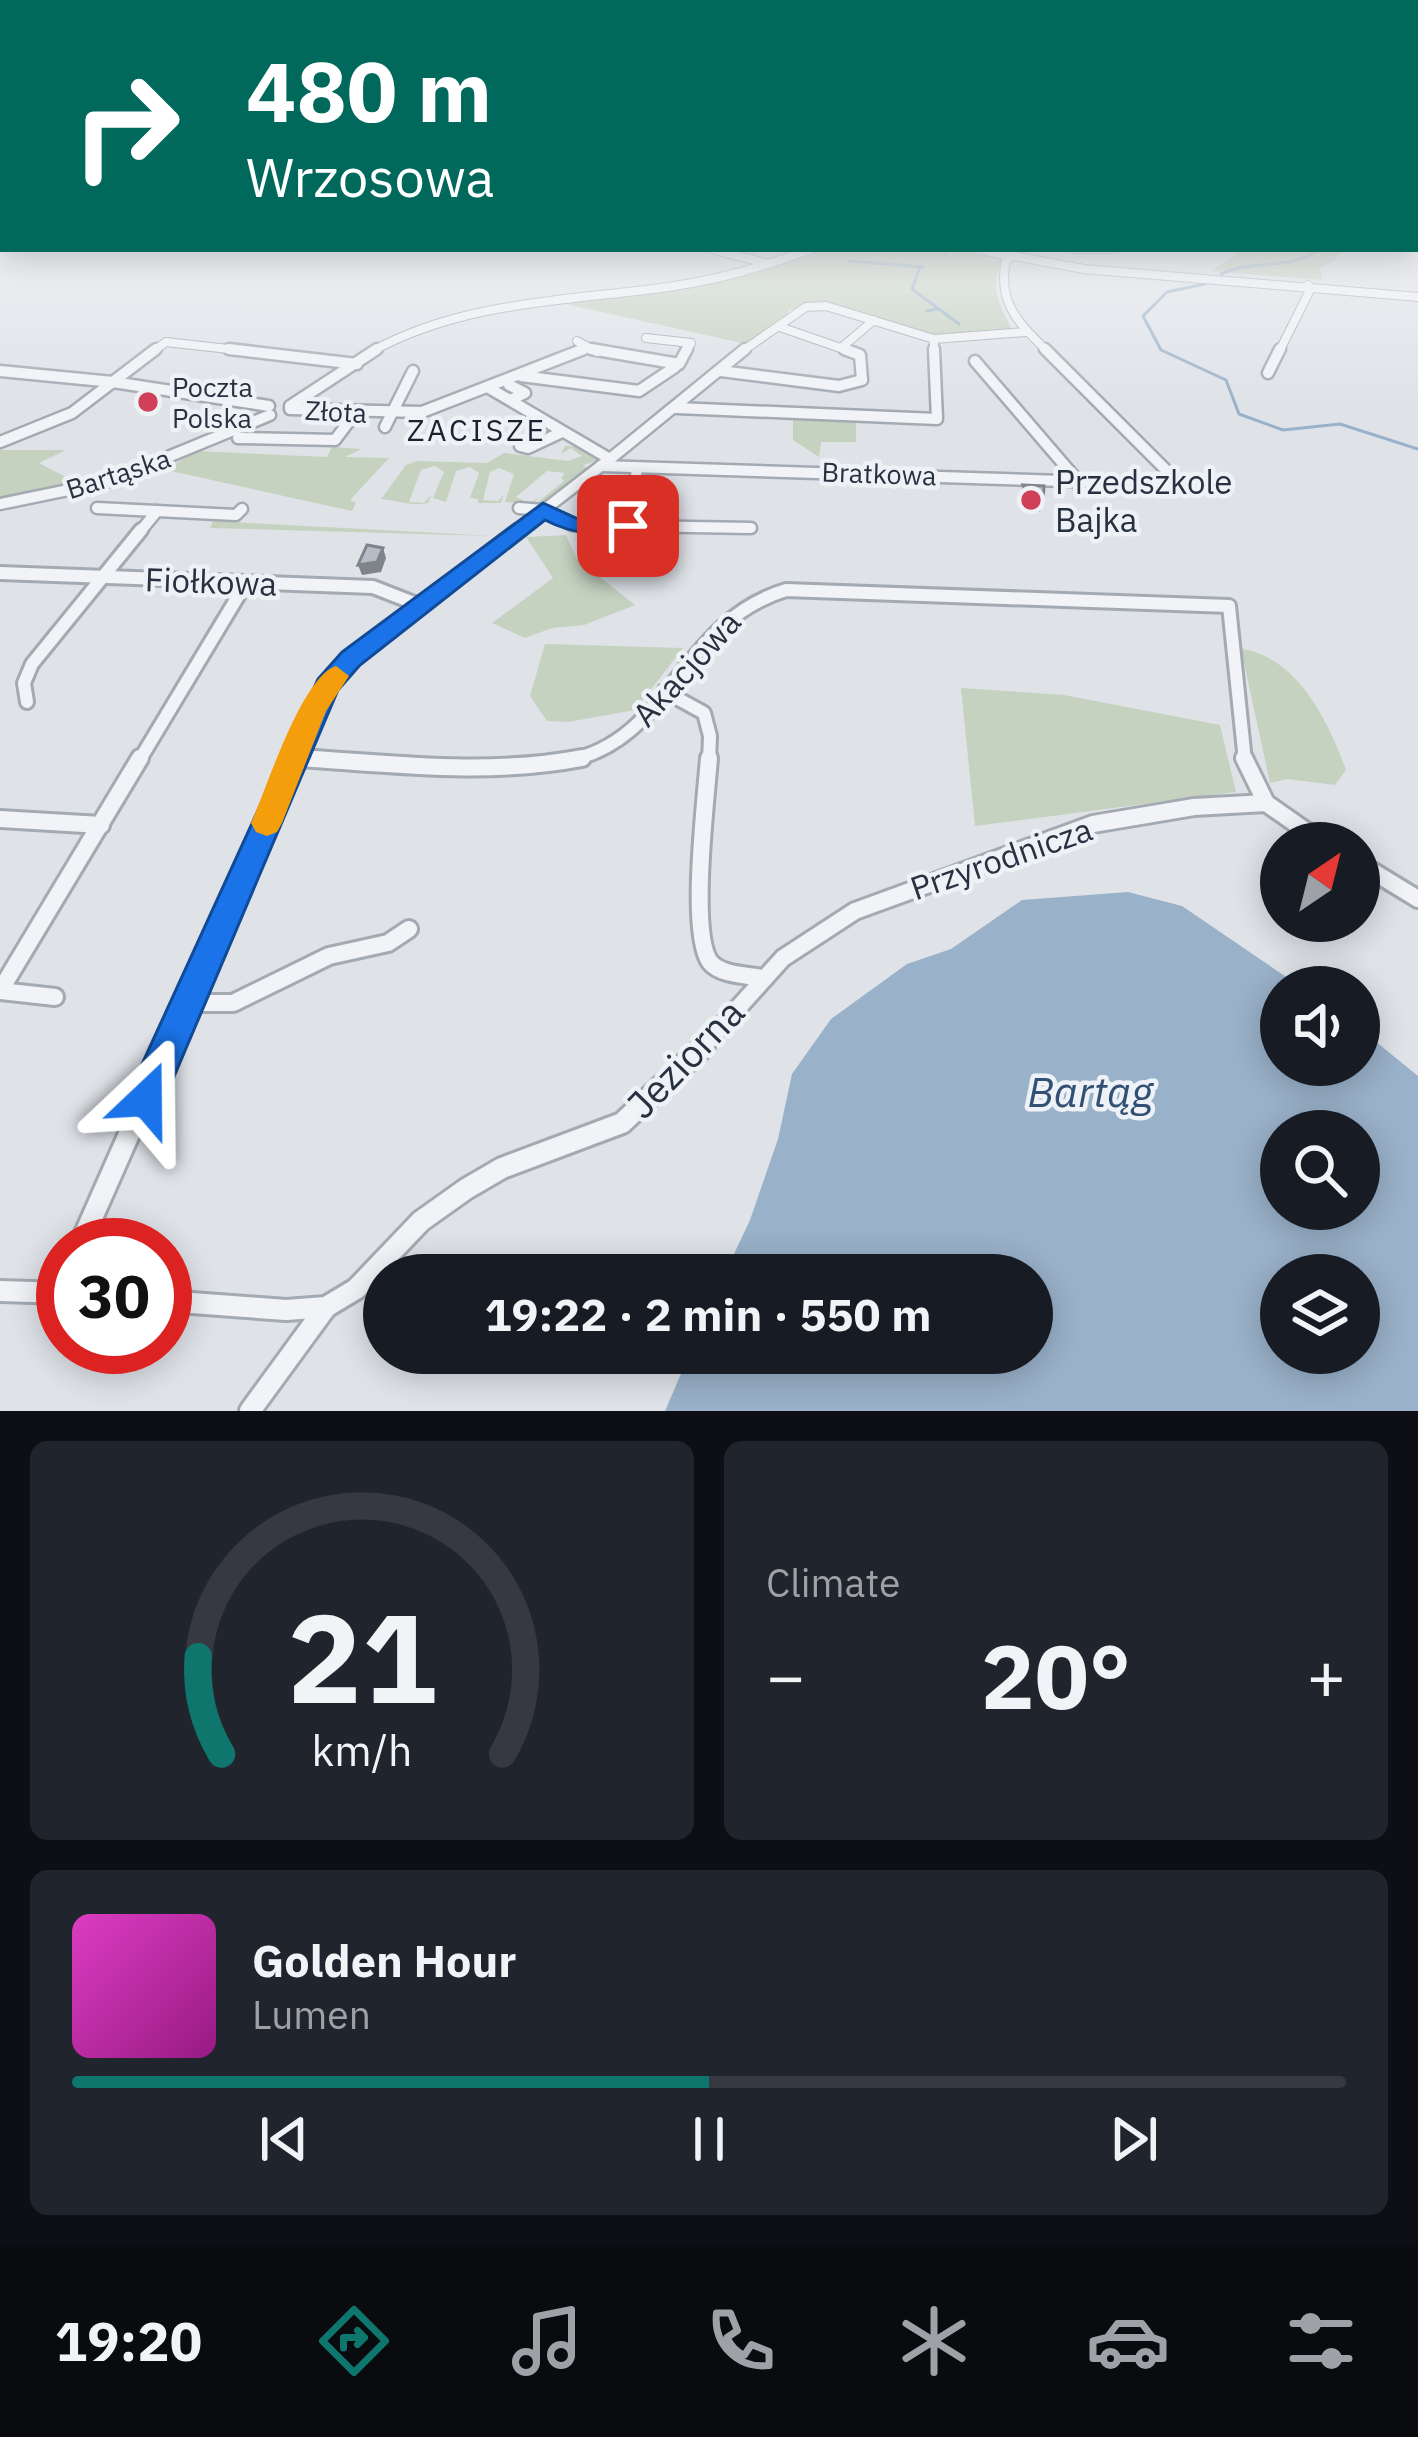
<!DOCTYPE html>
<html lang="en">
<head>
<meta charset="utf-8">
<style>
	body { margin:0; font-family:"IBM Plex Sans",sans-serif; background:#20242c; color:#f1f3f6; height:100vh; display:flex; flex-direction:column; font-size:45px; white-space:nowrap }
	* { box-sizing:border-box; margin:0 }
	p { font-size:39px; color:#9ea1a6 }
	.icon { flex:none; width:66px; height:66px; fill:none; stroke:currentColor; stroke-width:2; stroke-linecap:round; stroke-linejoin:round }
	.map { position:relative; height:1411px; overflow:hidden }
	.side { display:flex; flex-direction:column; gap:30px; padding:30px; background:#0d0f14; flex:1 }
	.side>* { flex:none }
	.banner { position:absolute; left:0px; top:0px; width:1419px; height:252px; box-shadow:0 6px 30px #0003; background:#00695c; color:#fff; overflow:hidden }
	.needle { width:78px; rotate:35deg }
	.buttons { position:absolute; left:1260px; top:822px; display:grid; gap:24px }
	.buttons a { display:grid; place-items:center; width:120px; height:120px; border-radius:50%; background:#171b24; box-shadow:0 6px 30px #0003; font-size:60px }
	.speed { position:absolute; left:36px; top:1218px; display:flex; gap:24px; font-size:60px; font-weight:700; text-align:center }
	.speed>* { display:grid; place-content:center; width:156px; height:156px; border-radius:50%; background:#171b24; box-shadow:0 6px 30px #0003; line-height:1 }
	.speed .limit { border:18px solid #d22; background:#fff; color:#111 }
	.pin { position:absolute; display:grid; place-items:center; width:102px; height:102px; color:#fff; margin:-51px; border-radius:24px; box-shadow:0 6px 18px #0006 }
	.me { position:absolute; width:132px; margin:-66px; rotate:23deg; stroke-linejoin:round; filter:drop-shadow(0 0 9px #0008) }
	.turn { display:flex; align-items:center; gap:42px; height:252px; padding:0 48px; font-size:54px }
	.turn .icon { width:156px; height:156px; stroke-width:2.5 }
	.turn b { display:block; font-size:84px; line-height:102px }
	.big { font-size:90px; font-weight:700; line-height:1.1 }
	.side .tile { flex:1; display:flex; flex-direction:column; justify-content:center; gap:18px; min-width:0; padding:0 42px; border-radius:18px; background:#20242c }
	.side .dial { align-items:center; gap:0 }
	.dial svg { height:312px; overflow:visible; fill:none; stroke:#363941; stroke-width:7; stroke-linecap:round; text-anchor:middle }
	.dial text { fill:#f1f3f6; stroke:none }
	.song { display:flex; align-items:center; gap:36px }
	.cover { width:144px; height:144px; border-radius:18px; background:linear-gradient(135deg,hsl(310 70% 55%),hsl(310 70% 35%)) }
	.played { height:12px; border-radius:6px; background:linear-gradient(90deg,#0f766e 50%,#363941 50%) }
	.keys { display:flex; justify-content:space-around; direction:ltr }
	.heat { display:flex; justify-content:space-between; align-items:center; font-size:66px; direction:ltr }
	.side .tiles { flex:1; display:grid; gap:30px; grid-template-columns:1fr 1fr }
	.tile:last-child { grid-column:span 2 }
	.trip { position:absolute; left:363px; top:1254px; width:690px; height:120px; border-radius:60px; background:#171b24; box-shadow:0 6px 30px #0003; font-weight:700; line-height:120px; text-align:center }
	.dock { display:flex; height:192px; justify-content:space-around; align-items:center; background:#090b0e; color:#9ea1a6 }
	.dock .icon { width:84px; height:84px }
	.dock .on { color:#0f766e }
	.dock b { font-size:54px; color:#f1f3f6 }
	.map>svg:first-child { display:block }
</style>
</head>
<body>
<div class="map">
<svg width="1418" height="1411" viewBox="0 0 1418 1411">
	<rect width="100%" height="100%" fill="#dfe3e8"/>
	<!-- green -->
	<g fill="#c5d2c0">
		<path d="M818 249C876 249 947 238 1002 260 989 290 999 303 1013 331L935 337 826 306 806 305 789 310 779 326 751 345 561 303 785 262Z"/>
		<polygon points="1242,249 1341,249 1336,260 1320,268 1322,280 1212,271"/>
		<polygon points="793,419 856,420 856,442 821,442 819,457 793,440"/>
		<path d="M565 446 578 447 599 460 583 465 588 469 541 505H534L564 481 561 478 565 473 547 471 516 497 528 503 541 497 531 504 505 502 514 474 499 468 490 472 483 500 498 501 504 494 501 503H478V499L470 498 479 473 470 467 456 471 446 502 433 498 444 472 435 466 421 470 409 502 424 503 432 494 428 503C409 507 399 500 381 499L406 465 417 461 487 463 504 453 568 461 582 456 571 448 561 454Z"/>
		<polygon points="332,447 361,449 345,457 389,458 350,500 356,503 352,511 166,470 195,451 327,457"/>
		<polygon points="0,450 66,450 39,463 79,484 0,498"/>
		<polygon points="213,521 495,536 210,528"/>
		<polygon points="566,535 577,559 635,605 584,625 552,628 525,638 492,623 553,578 526,537"/>
		<polygon points="545,644 683,648 635,710 568,722 547,721 530,696"/>
		<path d="M1241 649C1297 656 1329 722 1346 770L1335 785 1287 779 1270 783Z"/>
		<polygon points="961,688 1064,695 1220,725 1236,792 975,826"/>
	</g>
	<!-- water -->
	<path fill="#99b1c9" fill-rule="evenodd" d="M1128 892 1182 906 1301 987H1281V1065H1359V1028L1418 1076V1411H665L690 1353H1032V1275H724L750 1220 778 1139 792 1074 831 1019 907 964 951 949 1022 900ZM1359 1131V1209H1281V1131ZM1359 1275V1353H1281V1275Z"/>
	<g fill="none" stroke-linecap="round" stroke-linejoin="round">
		<!-- stream -->
		<g stroke="#99b1c9" stroke-width="3">
			<polyline points="945,250 946,256"/>
			<polyline points="849,261 924,267"/>
			<polyline points="920,267 912,289 959,324"/>
			<path d="M1221 274C1253 259 1290 271 1320 249"/>
			<polyline points="1205,284 1167,292 1143,316 1161,350 1226,380 1239,414 1283,430 1340,424 1418,449"/>
			<polyline points="927,311 937,309"/>
		</g>
		<defs>
			<g id="minor-far4">
				<polyline points="711,249 769,264"/>
				<polyline points="975,249 1084,269 1418,297"/>
				<polyline points="1072,249 1114,249"/>
				<path d="M1015 255 1006 260C997 304 1019 323 1048 352"/>
				<polyline points="780,327 852,352"/>
				<polyline points="646,338 691,343 686,352"/>
				<polyline points="934,339 934,352"/>
				<polyline points="577,341 597,352"/>
				<polyline points="841,348 874,320"/>
				<polyline points="152,352 166,342 255,352"/>
				<path d="M371 352C462 301 568 301 668 287 718 280 764 267 811 249"/>
				<polyline points="576,352 587,348"/>
				<polyline points="741,352 806,307 826,306 934,339 1026,332"/>
				<polyline points="1279,352 1309,292 1308,285"/>
			</g>
			<g id="minor-far3">
				<polyline points="229,349 357,364"/>
				<polyline points="591,349 679,364 687,349"/>
				<polyline points="1045,349 1170,474"/>
				<polyline points="975,361 1078,481"/>
				<polyline points="0,371 113,382 269,406"/>
				<polyline points="721,371 839,386 862,380 860,355 844,349"/>
				<polyline points="1268,373 1280,349"/>
				<polyline points="521,376 639,391 675,367"/>
				<polyline points="509,385 525,393 510,400"/>
				<polyline points="489,388 610,459 745,349"/>
				<polyline points="290,406 377,349"/>
				<polyline points="677,408 937,419 934,349"/>
				<polyline points="290,409 422,412 584,349"/>
				<polyline points="385,427 413,371"/>
				<polyline points="238,438 335,440 356,412"/>
				<polyline points="0,442 72,413 156,349"/>
				<polyline points="520,446 528,448 562,432"/>
				<polyline points="601,466 1158,484"/>
				<polyline points="0,504 107,482 270,415"/>
				<polyline points="97,508 236,515 242,509"/>
				<polyline points="519,508 543,510 572,525 751,528"/>
				<polyline points="628,526 637,469"/>
				<polyline points="139,533 157,511"/>
				<polyline points="514,533 610,459"/>
			</g>
			<g id="minor-far2">
				<polyline points="0,573 373,587 419,605"/>
				<polyline points="664,691 704,713 710,736 709,761"/>
				<polyline points="27,702 24,683 32,664 141,530"/>
				<polyline points="294,758 346,761"/>
				<polyline points="139,761 246,583"/>
				<polyline points="294,761 327,686 351,659 518,530"/>
				<path d="M566 761C671 742 678 623 786 590L1229 606 1245 761"/>
			</g>
			<g id="minor-far1">
				<path d="M299 758C393 764 488 776 582 758"/>
				<path d="M709 758C706 799 689 933 710 962 720 975 747 975 762 978"/>
				<polyline points="1244,758 1266,803"/>
				<polyline points="0,819 101,825"/>
				<polyline points="1359,863 1418,899"/>
				<polyline points="0,991 140,758"/>
				<polyline points="0,991 55,997"/>
				<polyline points="187,1003 233,1003 329,956 388,943 409,929"/>
				<polyline points="167,1049 295,758"/>
				<polyline points="701,1049 783,958 855,911 1093,824 1194,807 1266,803 1323,843"/>
			</g>
			<g id="minor">
				<polyline points="80,1245 168,1046"/>
				<polyline points="0,1291 63,1293"/>
				<polyline points="165,1301 286,1310 326,1307 356,1289 421,1221 466,1189 502,1168 622,1123 704,1046"/>
				<polyline points="250,1411 326,1307"/>
			</g>
		</defs>
		<!-- minor-far4 casing -->
		<use href="#minor-far4" stroke="#a4aab2" stroke-width="10"/>
		<!-- minor-far3 casing -->
		<use href="#minor-far3" stroke="#a4aab2" stroke-width="15"/>
		<!-- minor-far2 casing -->
		<use href="#minor-far2" stroke="#a4aab2" stroke-width="18"/>
		<!-- minor-far1 casing -->
		<use href="#minor-far1" stroke="#a4aab2" stroke-width="22"/>
		<!-- minor casing -->
		<use href="#minor" stroke="#a4aab2" stroke-width="26"/>
		<!-- minor-far4 -->
		<use href="#minor-far4" stroke="#f1f3f7" stroke-width="8"/>
		<!-- minor-far3 -->
		<use href="#minor-far3" stroke="#f1f3f7" stroke-width="10"/>
		<!-- minor-far2 -->
		<use href="#minor-far2" stroke="#f1f3f7" stroke-width="12"/>
		<!-- minor-far1 -->
		<use href="#minor-far1" stroke="#f1f3f7" stroke-width="16"/>
		<!-- minor -->
		<use href="#minor" stroke="#f1f3f7" stroke-width="20"/>
	</g>
	<!-- wall -->
	<polygon fill="#9da2a9" points="1023,485 1043,502 1040,512 1028,512 1020,496"/>
	<!-- shaded-wall -->
	<polygon fill="#7f848a" points="383,548 386,558 381,572 362,575 358,565"/>
	<!-- building -->
	<g fill="#b6bcc5" stroke="#7f848a" stroke-width="3">
		<polygon points="1023,485 1044,486 1043,502 1032,501"/>
		<polygon points="367,545 383,548 377,562 358,565"/>
	</g>
	<!-- sky -->
	<linearGradient id="sky" x2="0" y2="1"><stop stop-color="#88b3dc"/><stop offset="0.51" stop-color="#f1f2f5"/><stop offset="1" stop-color="#f1f2f5" stop-opacity="0"/></linearGradient>
	<rect width="1418" height="405" fill="url(#sky)"/>
	<!-- route -->
	<path fill="#1a73e8" stroke="#114b97" stroke-width="3" d="M543 503 576 518 628 519 640 526C618 544 568 532 545 520L360 665 338 690 159 1112 146 1118 132 1112 127 1099 132 1086 318 679 342 652Z"/>
	<!-- slow -->
	<path fill="#f59e0b" d="M336 666 349 676 326 711 282 823 277 832 267 836 256 832 251 823C266 790 302 676 336 666Z"/>
	<!-- markers -->
	<g fill="#d04159" stroke="#eef1f6" stroke-width="4.5">
		<circle cx="148" cy="402" r="12"/>
		<circle cx="1031" cy="500" r="12"/>
	</g>
	<g text-anchor="middle" dominant-baseline="central" stroke-width="9" stroke-linejoin="round" paint-order="stroke">
		<!-- far-poi labels -->
		<g font-size="27" fill="#273140" stroke="#eef1f6" text-anchor="start">
			<text x="172" y="386">Poczta<tspan x="172" dy="31">Polska</tspan></text>
		</g>
		<!-- far-street labels -->
		<g font-size="27" fill="#273140" stroke="#eef1f6">
			<text transform="translate(336 411) rotate(3)">Złota</text>
			<text transform="translate(118 473) rotate(-18)">Bartąska</text>
			<text transform="translate(879 473) rotate(2)">Bratkowa</text>
		</g>
		<!-- far-neighbourhood labels -->
		<g font-size="30" letter-spacing="3" fill="#1a2230" stroke="#eef1f6">
			<text x="477" y="429">ZACISZE</text>
		</g>
		<!-- poi labels -->
		<g font-size="33" fill="#273140" stroke="#eef1f6" text-anchor="start">
			<text x="1055" y="481">Przedszkole<tspan x="1055" dy="38">Bajka</tspan></text>
		</g>
		<!-- street labels -->
		<g font-size="33" fill="#273140" stroke="#eef1f6">
			<text transform="translate(211 581) rotate(2)">Fiołkowa</text>
			<text transform="translate(686 668) rotate(-48)">Akacjowa</text>
			<text transform="translate(1001 858) rotate(-19)">Przyrodnicza</text>
		</g>
		<!-- near-street labels -->
		<g font-size="39" fill="#273140" stroke="#eef1f6">
			<text transform="translate(685 1058) rotate(-46)">Jeziorna</text>
		</g>
		<!-- near-water labels -->
		<g font-size="42" font-style="italic" fill="#315074" stroke="#eef1f6">
			<text x="1090" y="1091">Bartąg</text>
		</g>
	</g>
</svg>
<div class="buttons">
<a><svg class="needle" viewBox="-14 -14 28 28"><path d="M0-13l5 13h-10z" fill="#e53935"/><path d="M0 13l5-13h-10z" fill="#9ea1a6"/></svg></a>
<a><svg class="icon" aria-label="sound" viewBox="0 0 24 24"><path d="M4 9h4l5-4v14l-5-4H4zM17 9q2 3 0 6"/></svg></a>
<a><svg class="icon" aria-label="search" viewBox="0 0 24 24"><circle cx="10" cy="10" r="6"/><path d="M15 15l6 6"/></svg></a>
<a><svg class="icon" aria-label="layers" viewBox="0 0 24 24"><path d="M12 4l9 5-9 5-9-5zM3 14l9 5 9-5"/></svg></a>
</div>
<div class="speed"><div class="limit">30</div></div>
<div class="pin" style="left:628px;top:526px;background:#d93025"><svg class="icon" aria-label="arrive" viewBox="0 0 24 24"><path d="M6 21V4h12l-3 4 3 4H6"/></svg></div>
<svg class="me" style="left:146px;top:1099px" viewBox="-20 -20 40 40"><path d="M0-17L14 15 0 8-14 15z" fill="#1a73e8" stroke="#fff" stroke-width="4"/></svg>
<div class="trip">19:22 · 2 min · 550 m</div>
<div class="banner">
<div class="turn"><svg class="icon" aria-label="right" viewBox="0 0 24 24"><path d="M7 20v-9h11M14 6l5 5-5 5"/></svg><div><b>480 m</b>Wrzosowa</div></div>
</div>
</div>
<section class="side">
<div class="tiles">
<div class="tile dial"><svg viewBox="0 0 100 80">
<path d="M14 69A42 42 0 1 1 86 69"/>
<path d="M14 69A42 42 0 0 1 8 44" stroke="#0f766e"/>
<text x="50" y="56" font-size="32" font-weight="700">21</text>
<text x="50" y="72" font-size="11">km/h</text>
</svg></div>
<div class="tile"><p>Climate</p>
<div class="heat"><a>−</a><b class="big">20°</b><a>+</a></div>
</div>
<div class="tile">
<div class="song"><i class="cover"></i><div><b>Golden Hour</b><p>Lumen</p></div></div>
<div class="played"></div>
<div class="keys"><svg class="icon" aria-label="previous" viewBox="0 0 24 24"><path d="M18 5L8 12l10 7zM5 5v14"/></svg><svg class="icon" aria-label="pause" viewBox="0 0 24 24"><path d="M8 5v14M16 5v14"/></svg><svg class="icon" aria-label="next" viewBox="0 0 24 24"><path d="M6 5l10 7-10 7zM19 5v14"/></svg></div>
</div>
</div>
</section>
<nav class="dock">
<b>19:20</b>
<svg class="icon on" aria-label="directions" viewBox="0 0 24 24"><path d="M12 3l9 9-9 9-9-9zM9 14v-3h6M13 9l2 2-2 2"/></svg>
<svg class="icon" aria-label="music" viewBox="0 0 24 24"><path d="M9 18V5l10-2v13"/><circle cx="6" cy="18" r="3"/><circle cx="16" cy="16" r="3"/></svg>
<svg class="icon" aria-label="phone" viewBox="0 0 24 24"><path d="M5 4h4l2 5-3 2q2 4 5 5l2-3 5 2v4C11 20 4 13 5 4z"/></svg>
<svg class="icon" aria-label="climate" viewBox="0 0 24 24"><path d="M12 3v18M4 7l16 10M4 17L20 7"/></svg>
<svg class="icon" aria-label="car" viewBox="0 0 24 24"><path d="M5 17H2v-5l4-1 3-4h7l3 4 3 1v5h-3M9 17h6M6 11h13"/><circle cx="7" cy="17" r="2"/><circle cx="17" cy="17" r="2"/></svg>
<svg class="icon" aria-label="filters" viewBox="0 0 24 24"><path d="M4 7h16M4 17h16"/><circle cx="9" cy="7" r="2"/><circle cx="15" cy="17" r="2"/></svg>
</nav>
</body>
</html>
